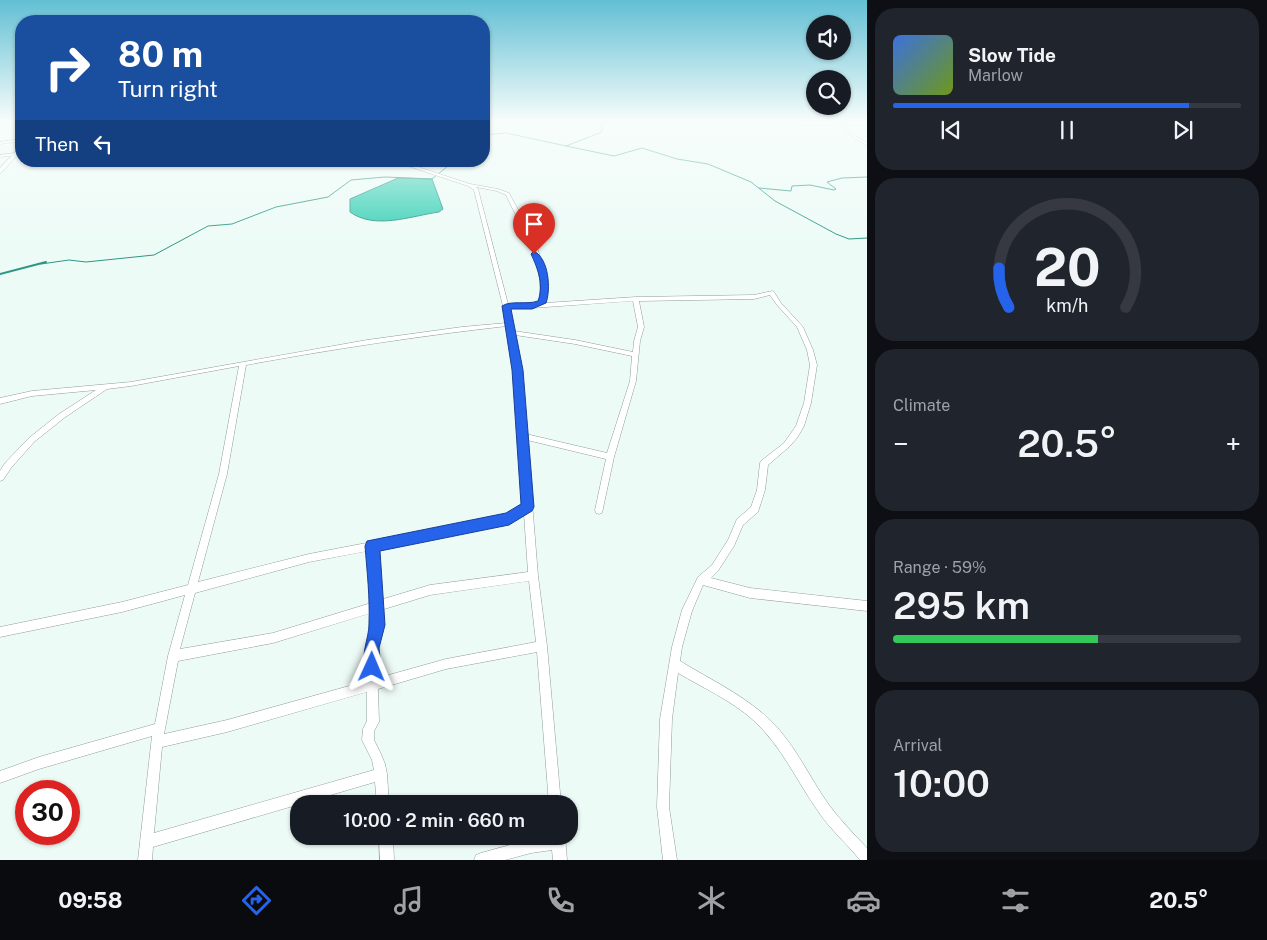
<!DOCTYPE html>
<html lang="en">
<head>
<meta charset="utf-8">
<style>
	body { margin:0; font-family:"Public Sans",sans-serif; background:#20242c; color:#f1f3f6; height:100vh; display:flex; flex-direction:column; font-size:19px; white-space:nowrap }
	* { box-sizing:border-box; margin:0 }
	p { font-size:16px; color:#9ea1a6 }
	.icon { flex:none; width:28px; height:28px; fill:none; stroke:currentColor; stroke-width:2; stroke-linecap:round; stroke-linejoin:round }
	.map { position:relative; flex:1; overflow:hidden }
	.sheet { display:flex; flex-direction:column; gap:8px; padding:8px; background:#0d0f14; width:400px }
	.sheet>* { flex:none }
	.banner { position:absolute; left:15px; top:15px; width:475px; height:152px; border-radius:20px; box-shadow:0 1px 4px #0004; background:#1a4fa0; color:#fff; overflow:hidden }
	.fabs { position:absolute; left:806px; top:15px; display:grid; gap:10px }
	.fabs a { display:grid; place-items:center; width:45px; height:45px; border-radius:50%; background:#171b24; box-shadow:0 1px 4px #0004; font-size:25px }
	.speed { position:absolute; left:15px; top:780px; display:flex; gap:10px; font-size:25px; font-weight:700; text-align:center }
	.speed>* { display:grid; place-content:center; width:65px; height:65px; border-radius:50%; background:#171b24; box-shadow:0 1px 4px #0004; line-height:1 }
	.speed .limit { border:8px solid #d22; background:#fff; color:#111 }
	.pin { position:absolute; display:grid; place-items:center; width:42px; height:42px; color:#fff; margin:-51px -21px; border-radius:50% 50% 50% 0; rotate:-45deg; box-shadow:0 0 5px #0007 }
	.pin .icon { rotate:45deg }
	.me { position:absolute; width:55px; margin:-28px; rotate:1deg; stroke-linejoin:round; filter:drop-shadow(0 0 4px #0008) }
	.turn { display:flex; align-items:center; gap:18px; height:105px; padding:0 20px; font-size:22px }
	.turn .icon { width:65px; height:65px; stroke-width:2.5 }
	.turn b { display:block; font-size:35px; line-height:42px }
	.then { display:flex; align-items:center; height:48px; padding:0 20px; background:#0003; gap:10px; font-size:19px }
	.big { font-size:38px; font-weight:600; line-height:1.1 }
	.sheet .widget { flex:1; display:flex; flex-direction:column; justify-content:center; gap:8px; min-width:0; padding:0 18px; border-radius:20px; background:#20242c }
	.sheet .dial { align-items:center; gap:0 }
	.dial svg { height:130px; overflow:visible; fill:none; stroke:#363941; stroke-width:7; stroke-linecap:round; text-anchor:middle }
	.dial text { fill:#f1f3f6; stroke:none }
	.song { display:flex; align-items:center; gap:15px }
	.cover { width:60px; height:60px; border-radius:8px; background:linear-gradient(135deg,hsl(220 70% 55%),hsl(80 70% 35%)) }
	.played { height:5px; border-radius:2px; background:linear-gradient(90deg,#2563eb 85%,#363941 85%) }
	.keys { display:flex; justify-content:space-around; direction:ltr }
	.heat { display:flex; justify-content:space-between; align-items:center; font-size:28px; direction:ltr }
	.charge { height:8px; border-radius:4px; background:linear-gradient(90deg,#34c759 59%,#363941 0) }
	.trip { position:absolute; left:290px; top:795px; width:288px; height:50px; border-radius:20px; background:#171b24; box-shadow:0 1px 4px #0004; font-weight:600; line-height:50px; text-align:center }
	.tab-bar { display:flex; height:80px; justify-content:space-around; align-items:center; background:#090b0e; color:#9ea1a6 }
	.tab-bar .icon { width:35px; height:35px }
	.tab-bar .on { color:#2563eb }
	.tab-bar b { font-size:22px; color:#f1f3f6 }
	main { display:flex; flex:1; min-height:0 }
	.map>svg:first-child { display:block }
</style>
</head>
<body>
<main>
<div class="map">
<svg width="867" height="860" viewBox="0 0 867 860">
	<rect width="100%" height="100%" fill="#edfbf7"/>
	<!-- water -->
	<path fill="#3ad0b6" stroke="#2d9785" d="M398 178 432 179 443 209 439 212C411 216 375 230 350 212V199Z"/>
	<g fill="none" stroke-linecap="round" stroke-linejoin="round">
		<!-- stream-far1 -->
		<g stroke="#2d9785" stroke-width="1">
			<polyline points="484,135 506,133 566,146 602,132 602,121"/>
			<polyline points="566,146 614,156 642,148 677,159 708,164 751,182 775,201 836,234 849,239 867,238"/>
			<polyline points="759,188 791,191 792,186 810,185 834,190 836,189 827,182 842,178 867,177"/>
			<polyline points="41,264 69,260 86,262 154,255 208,226 232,224 276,207 328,197 351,180 385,177 432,179 454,161"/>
		</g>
		<!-- stream -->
		<polyline stroke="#2d9785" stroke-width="2" points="0,274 46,262"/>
		<defs>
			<g id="street">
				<polygon points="788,121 800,123 831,123 833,122 867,123 867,125 838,125 867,143 867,146 834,125 800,125"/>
				<polygon points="21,139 21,141 0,144 0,142"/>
				<polygon points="17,153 16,155 0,157 0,155"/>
				<path d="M393 161H400L470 184 498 189 509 193C526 224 553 268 545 303L636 297 754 295 772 291 774 292 781 303 803 327 813 350 817 365 811 403 804 426 797 438 789 447 768 465 765 490 758 512 743 525 734 546 718 571 711 578 750 588 867 601V611L750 598 703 585 692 611 682 647 680 661C711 680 744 695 770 720 795 744 809 777 829 805 840 820 854 834 867 848V860H860C847 844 831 830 820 814 797 782 782 746 753 720 731 700 703 688 678 673L672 719 669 807 677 860H663L657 807 660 719 672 647 682 610 698 577 712 565 728 540 737 519 751 507 757 490 760 463 761 461 784 443 796 426 804 403 810 365 807 350 797 327 777 305 770 295 754 299 639 301 644 327 640 341 636 381 614 457 602 513 599 514 596 513 595 510 606 459 527 440 538 576 547 646 561 804H549L537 652 446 669 378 689 379 722 374 731V740L381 754 385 764 387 774 389 804H377L375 782 153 847 152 860H138L152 736 39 769 0 783V771L39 757 155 724 168 656 185 595 122 612 0 637V627L122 602 188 585 219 474 239 366 131 386 107 389 64 418 34 442 11 468 3 480 0 481V471L5 463 29 438 59 414 96 390 32 396 0 404V398L32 391 131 382 367 340 462 327 506 323 503 306 474 190 468 186ZM476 187 497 191 506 195C521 228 546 264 539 302L532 304H508L478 189ZM633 301 638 327 634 341 633 352 575 340 514 331 509 308H532ZM507 326 515 370 524 505 507 516 309 554 198 582 227 474 246 365C333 349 419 336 507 326ZM515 335 575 344 632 356 630 381 607 453 526 434 521 370ZM524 514 528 572 430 585 380 600 377 549 509 523ZM368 551 371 603 273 633 180 649 195 593 309 562ZM529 581 536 642 446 659 378 678 377 648 382 625 381 610 430 595ZM371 613 372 625 367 648V681L227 720 164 734 178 661 273 643ZM367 692V721L363 729 362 740 372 760 374 770 154 833 162 747 227 732Z"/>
				<polygon points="379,836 393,836 394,860 380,860"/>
				<polygon points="551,836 565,836 567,860 553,860 552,850 531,853 505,860 474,860 476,855 481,853 531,839"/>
			</g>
			<polygon id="primary" points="21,146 21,151 0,174 0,168"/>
		</defs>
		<!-- street casing -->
		<use href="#street" stroke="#909d9a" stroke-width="1"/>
		<!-- primary casing -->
		<use href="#primary" stroke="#909d9a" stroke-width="1"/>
		<!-- street -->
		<use href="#street" fill="#fff" fill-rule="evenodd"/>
		<!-- primary -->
		<use href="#primary" fill="#fff" fill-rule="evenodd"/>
	</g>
	<!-- sky -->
	<linearGradient id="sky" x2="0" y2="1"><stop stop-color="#62bfd4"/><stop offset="0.5" stop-color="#f7fdfb"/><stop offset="1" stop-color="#f7fdfb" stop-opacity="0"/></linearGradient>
	<rect width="867" height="242" fill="url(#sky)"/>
	<!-- route -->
	<path fill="#2563eb" stroke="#184099" d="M534 251C549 259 551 289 546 303L532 309H511L523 370 534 507 532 511 509 525 380 551 385 625 379 648 381 667 378 673 372 675 367 673C359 655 369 641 369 623 370 598 367 571 365 546L367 541 506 513 521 504 512 370 502 306C511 300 527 305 538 301 544 285 538 269 531 254Z"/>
</svg>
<div class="fabs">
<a><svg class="icon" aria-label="sound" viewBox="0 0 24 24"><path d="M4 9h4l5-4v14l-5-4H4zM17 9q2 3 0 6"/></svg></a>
<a><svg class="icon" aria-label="search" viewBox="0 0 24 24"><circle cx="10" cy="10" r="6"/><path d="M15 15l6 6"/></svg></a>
</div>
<div class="speed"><div class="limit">30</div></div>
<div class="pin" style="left:534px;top:254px;background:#d93025"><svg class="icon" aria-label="arrive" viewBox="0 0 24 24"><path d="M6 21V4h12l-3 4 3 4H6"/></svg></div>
<svg class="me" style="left:372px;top:667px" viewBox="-20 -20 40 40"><path d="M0-17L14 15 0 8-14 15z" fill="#2563eb" stroke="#fff" stroke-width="4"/></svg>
<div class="trip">10:00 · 2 min · 660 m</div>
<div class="banner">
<div class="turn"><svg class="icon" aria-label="right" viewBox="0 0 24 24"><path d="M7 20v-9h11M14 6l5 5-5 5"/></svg><div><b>80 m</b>Turn right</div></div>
<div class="then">Then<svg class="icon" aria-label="left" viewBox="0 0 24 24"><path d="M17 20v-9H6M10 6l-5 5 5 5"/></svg></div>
</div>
</div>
<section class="sheet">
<div class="widget">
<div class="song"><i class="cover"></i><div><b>Slow Tide</b><p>Marlow</p></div></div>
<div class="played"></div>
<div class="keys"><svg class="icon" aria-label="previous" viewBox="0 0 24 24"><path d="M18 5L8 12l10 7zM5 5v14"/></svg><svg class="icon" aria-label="pause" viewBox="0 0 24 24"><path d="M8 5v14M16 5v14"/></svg><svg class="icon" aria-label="next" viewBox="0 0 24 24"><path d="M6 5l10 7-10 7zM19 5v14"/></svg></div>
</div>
<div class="widget dial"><svg viewBox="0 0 100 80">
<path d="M14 69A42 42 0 1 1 86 69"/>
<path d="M14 69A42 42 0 0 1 8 45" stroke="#2563eb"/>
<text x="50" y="56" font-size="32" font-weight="700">20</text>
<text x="50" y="72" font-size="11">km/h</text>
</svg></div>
<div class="widget"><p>Climate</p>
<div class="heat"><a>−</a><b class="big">20.5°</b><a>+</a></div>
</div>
<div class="widget"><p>Range · 59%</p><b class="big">295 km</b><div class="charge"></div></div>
<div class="widget"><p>Arrival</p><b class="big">10:00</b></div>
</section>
</main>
<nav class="tab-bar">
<b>09:58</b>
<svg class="icon on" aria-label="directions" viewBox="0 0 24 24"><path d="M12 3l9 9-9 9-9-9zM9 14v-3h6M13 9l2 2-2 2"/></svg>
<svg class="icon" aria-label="music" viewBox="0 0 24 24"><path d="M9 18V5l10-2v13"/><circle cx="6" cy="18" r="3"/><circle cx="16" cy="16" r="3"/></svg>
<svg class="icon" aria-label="phone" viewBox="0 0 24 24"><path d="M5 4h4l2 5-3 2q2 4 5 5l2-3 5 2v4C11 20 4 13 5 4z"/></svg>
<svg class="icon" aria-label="climate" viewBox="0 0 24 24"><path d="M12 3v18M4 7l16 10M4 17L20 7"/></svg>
<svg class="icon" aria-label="car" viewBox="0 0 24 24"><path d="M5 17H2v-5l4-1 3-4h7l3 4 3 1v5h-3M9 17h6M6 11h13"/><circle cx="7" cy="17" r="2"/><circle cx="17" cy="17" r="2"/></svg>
<svg class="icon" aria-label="filters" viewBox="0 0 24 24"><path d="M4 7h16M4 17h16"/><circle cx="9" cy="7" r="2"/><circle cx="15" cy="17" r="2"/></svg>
<b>20.5°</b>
</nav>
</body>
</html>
